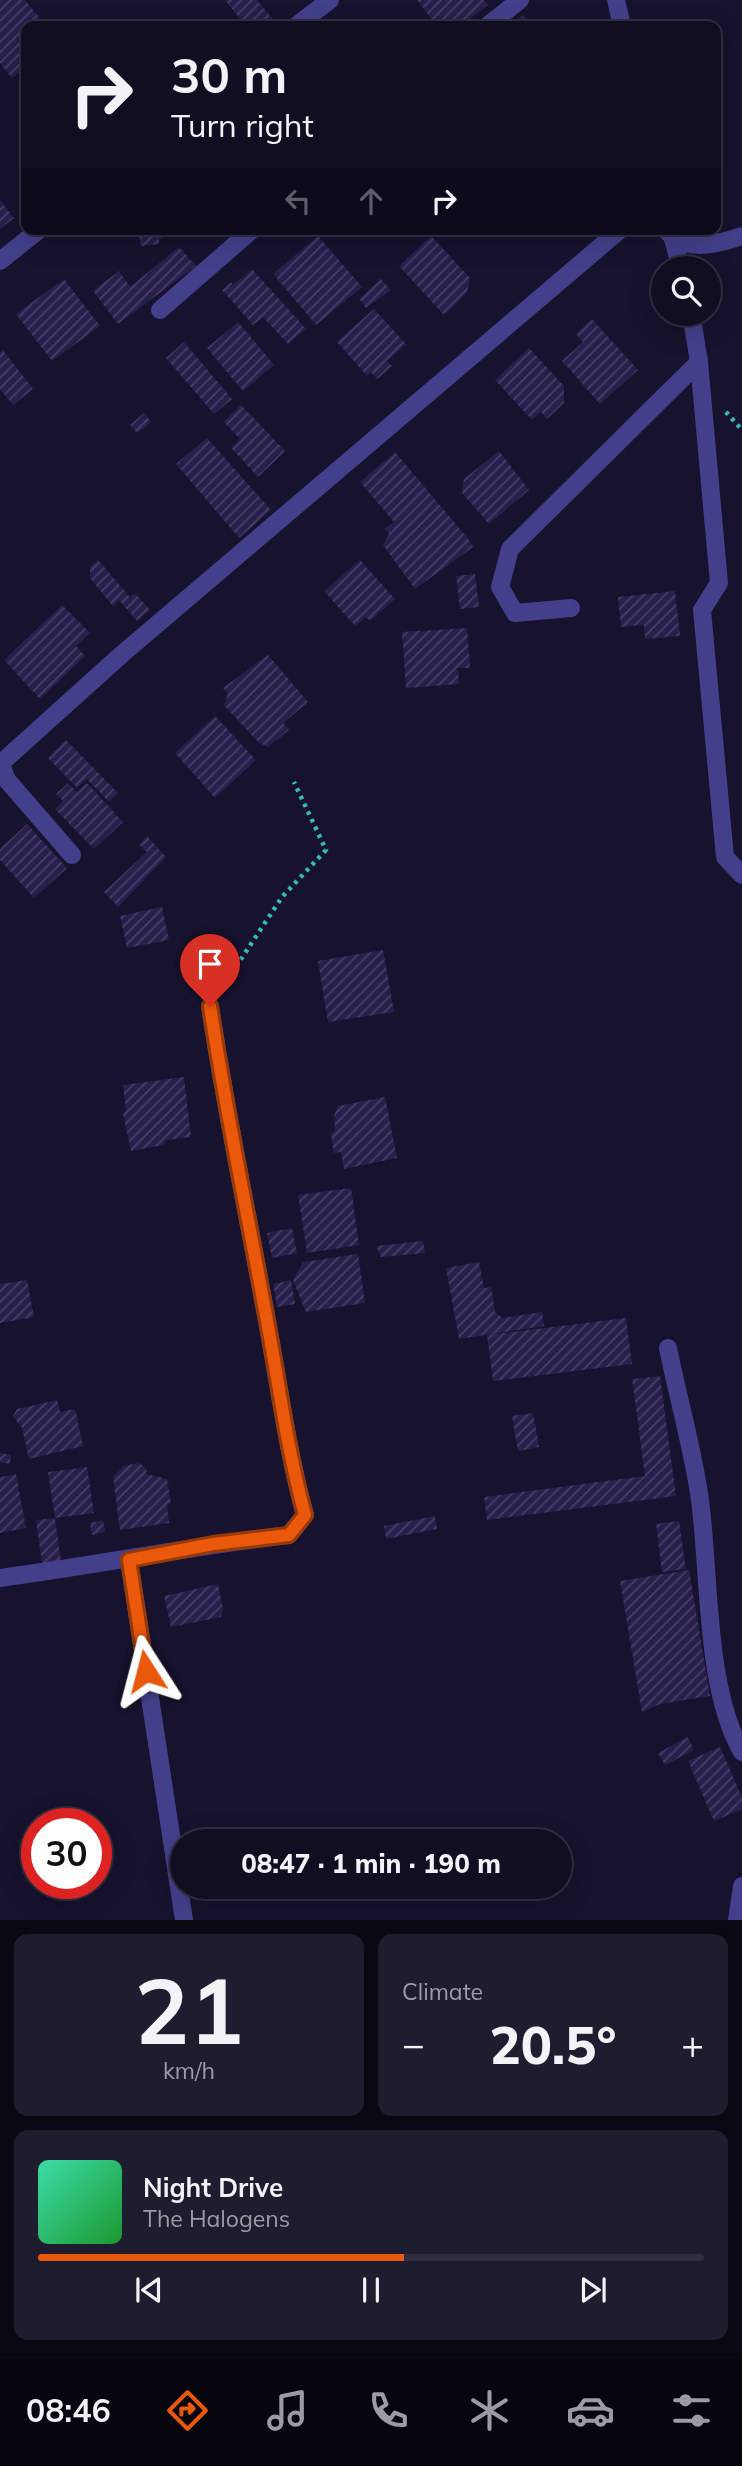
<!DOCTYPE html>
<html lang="en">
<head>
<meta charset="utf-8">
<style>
	body { margin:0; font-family:Mulish,sans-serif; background:#1e1c2f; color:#f1f3f6; height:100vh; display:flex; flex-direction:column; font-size:26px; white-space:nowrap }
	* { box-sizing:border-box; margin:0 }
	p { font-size:23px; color:#9c9ca5 }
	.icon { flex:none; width:38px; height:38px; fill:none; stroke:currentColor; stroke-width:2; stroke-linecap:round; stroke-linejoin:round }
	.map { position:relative; height:1920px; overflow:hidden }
	.side { display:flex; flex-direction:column; gap:14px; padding:14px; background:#090813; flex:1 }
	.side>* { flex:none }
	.banner { position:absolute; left:21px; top:21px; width:700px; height:214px; border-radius:14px; box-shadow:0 7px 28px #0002,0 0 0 2px #302e40; background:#110e22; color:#f1f3f6; overflow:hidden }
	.fabs { position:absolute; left:651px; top:256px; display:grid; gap:14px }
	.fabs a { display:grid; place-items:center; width:70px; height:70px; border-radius:50%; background:#110e22; box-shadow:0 7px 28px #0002,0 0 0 2px #302e40; font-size:35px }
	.speed { position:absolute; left:21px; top:1808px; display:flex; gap:14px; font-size:35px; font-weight:700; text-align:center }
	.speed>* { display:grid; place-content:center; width:91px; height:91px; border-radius:50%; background:#110e22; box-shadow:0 7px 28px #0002,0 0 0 2px #302e40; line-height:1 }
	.speed .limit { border:10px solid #d22; background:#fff; color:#111 }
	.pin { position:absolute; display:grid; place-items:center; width:60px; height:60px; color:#fff; margin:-72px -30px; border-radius:50% 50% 50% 0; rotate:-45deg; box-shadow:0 0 7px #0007 }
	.pin .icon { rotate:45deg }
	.me { position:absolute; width:77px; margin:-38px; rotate:351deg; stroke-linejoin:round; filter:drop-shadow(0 0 5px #0008) }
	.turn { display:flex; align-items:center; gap:24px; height:147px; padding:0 35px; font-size:32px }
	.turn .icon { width:91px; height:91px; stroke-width:2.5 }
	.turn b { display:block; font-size:49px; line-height:60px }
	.lanes { display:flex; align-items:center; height:66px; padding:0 35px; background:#0003; justify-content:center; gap:35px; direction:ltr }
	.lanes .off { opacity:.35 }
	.big { font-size:52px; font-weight:800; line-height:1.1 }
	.side .tile { flex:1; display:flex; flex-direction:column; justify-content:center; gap:10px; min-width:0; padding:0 24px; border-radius:14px; background:#1e1c2f }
	.side .dial { align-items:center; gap:0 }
	.dial b { font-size:91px; line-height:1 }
	.song { display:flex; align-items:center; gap:21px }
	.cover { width:84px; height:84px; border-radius:10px; background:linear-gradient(135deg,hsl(160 70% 55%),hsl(130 70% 35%)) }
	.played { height:7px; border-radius:4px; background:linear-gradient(90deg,#ea580c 55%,#302e40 55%) }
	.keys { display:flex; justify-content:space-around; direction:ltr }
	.heat { display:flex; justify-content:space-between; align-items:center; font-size:38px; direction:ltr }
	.side .tiles { flex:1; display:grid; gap:14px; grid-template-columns:1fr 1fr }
	.tile:last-child { grid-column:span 2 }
	.trip { position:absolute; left:170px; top:1829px; width:402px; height:70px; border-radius:35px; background:#110e22; box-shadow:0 7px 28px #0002,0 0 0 2px #302e40; font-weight:800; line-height:70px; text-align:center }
	.tab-bar { display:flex; height:112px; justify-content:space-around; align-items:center; background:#07060e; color:#9c9ca5 }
	.tab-bar .icon { width:49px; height:49px }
	.tab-bar .active { color:#ea580c }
	.tab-bar b { font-size:32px; color:#f1f3f6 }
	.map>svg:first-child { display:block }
</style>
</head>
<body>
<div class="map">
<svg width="742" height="1920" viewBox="0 0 742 1920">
	<defs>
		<pattern id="building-hatch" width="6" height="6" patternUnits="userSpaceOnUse" patternTransform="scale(1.75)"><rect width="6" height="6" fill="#291f4d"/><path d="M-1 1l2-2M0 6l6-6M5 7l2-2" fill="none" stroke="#483f68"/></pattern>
	</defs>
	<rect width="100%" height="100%" fill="#17122d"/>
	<!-- building -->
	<g fill="url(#building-hatch)">
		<polygon points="0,0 25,0 46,26 26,26 26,67 12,78 0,63"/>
		<polygon points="225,0 257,0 277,24 246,26"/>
		<polygon points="417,0 484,0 488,5 460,26 437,26"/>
		<polygon points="523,15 533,26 540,19 547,26 510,26"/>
		<polygon points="0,200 14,218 0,229"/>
		<polygon points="138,229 166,229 167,236 159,238 159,244 141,246"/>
		<polygon points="318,236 362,287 316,325 273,274"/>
		<polygon points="431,236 470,278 467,293 444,315 399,266"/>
		<polygon points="179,247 196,266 118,324 93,291 119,271 130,287"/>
		<polygon points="252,269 306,329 288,344 263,317 253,325 222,290 231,282 233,285"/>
		<polygon points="64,279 100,326 52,361 16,314"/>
		<polygon points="381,279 391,290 366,308 359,299"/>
		<polygon points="374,309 406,344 387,361 392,366 377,379 371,372 367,376 337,342"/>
		<polygon points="592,319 638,370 600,404 562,361 583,342 576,334"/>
		<polygon points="238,322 274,365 243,391 207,348"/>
		<polygon points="184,342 232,399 214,414 166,358"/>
		<polygon points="529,348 564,386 564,403 547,419 541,412 532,420 495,380"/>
		<polygon points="3,350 33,389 13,405 0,389 0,353"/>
		<polygon points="241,405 285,451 258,477 231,448 240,439 224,422"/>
		<polygon points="144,413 151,422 137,433 130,425"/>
		<polygon points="207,438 271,510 239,538 176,464"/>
		<polygon points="499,451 529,490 489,524 462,493 464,479"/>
		<polygon points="395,452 470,541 473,547 415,589 383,545 389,534 385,529 394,522 360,482"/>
		<polygon points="98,560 130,597 135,593 150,610 137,621 119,600 113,606 90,578 90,567"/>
		<polygon points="360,560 395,599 370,621 366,617 355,626 324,591"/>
		<polygon points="475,574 479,607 460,609 456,576"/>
		<polygon points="675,591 680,636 645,639 644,625 621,627 618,597"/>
		<polygon points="62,605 90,633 76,646 85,656 40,699 4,660"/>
		<polygon points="467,628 470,668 458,668 459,684 406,688 402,632"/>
		<polygon points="268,655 308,702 283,723 289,730 268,747 258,742 224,705 228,693 223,688"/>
		<polygon points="215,716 256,760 215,798 175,753"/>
		<polygon points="66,740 118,793 109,802 87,779 77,788 48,758"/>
		<polygon points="68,783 77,792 87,783 123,822 94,849 55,809 63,801 56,794"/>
		<polygon points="27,824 67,868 34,898 0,860 0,849"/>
		<polygon points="147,836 166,857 118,907 104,892 147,852 139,844"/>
		<polygon points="162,907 169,940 127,948 120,916"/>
		<polygon points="383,950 394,1012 328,1022 318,961"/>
		<polygon points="184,1077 191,1137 166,1140 164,1145 131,1151 123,1114 126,1111 123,1085"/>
		<polygon points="385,1097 397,1158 344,1169 341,1152 334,1153 331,1134 335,1130 334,1116 338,1106"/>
		<polygon points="351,1188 359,1245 307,1253 298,1195"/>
		<polygon points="292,1228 297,1253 272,1258 267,1233"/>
		<polygon points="423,1241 425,1253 381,1257 376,1246"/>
		<polygon points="358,1254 365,1303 306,1312 293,1280 303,1262"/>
		<polygon points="479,1262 484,1288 491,1287 495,1312 503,1318 542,1312 544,1326 459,1339 446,1268"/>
		<polygon points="27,1280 34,1317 0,1323 0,1284"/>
		<polygon points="291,1280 295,1304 277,1307 273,1284"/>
		<polygon points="626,1318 632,1364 493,1381 487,1335"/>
		<polygon points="660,1376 676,1496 487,1520 484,1497 645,1476 632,1379"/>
		<polygon points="57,1400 60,1412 75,1409 83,1446 29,1459 22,1428 13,1416 17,1409"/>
		<polygon points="533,1413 539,1447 518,1451 512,1416"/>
		<polygon points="0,1453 11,1455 10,1464 0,1462"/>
		<polygon points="139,1463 146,1468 147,1474 167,1479 171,1503 167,1506 169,1523 120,1530 113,1477 124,1466"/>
		<polygon points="87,1467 94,1513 55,1518 61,1561 42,1563 36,1520 55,1518 48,1472"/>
		<polygon points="16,1474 26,1528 0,1533 0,1477"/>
		<polygon points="435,1516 437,1529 386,1539 384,1526"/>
		<polygon points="103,1520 105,1532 92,1535 90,1523"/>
		<polygon points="679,1521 686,1569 662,1572 656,1524"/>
		<polygon points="689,1570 710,1696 660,1704 642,1712 620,1581"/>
		<polygon points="218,1584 223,1609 221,1617 171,1627 164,1596"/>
		<polygon points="688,1737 694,1750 665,1765 658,1753"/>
		<polygon points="720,1747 742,1797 742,1809 714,1821 688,1761"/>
	</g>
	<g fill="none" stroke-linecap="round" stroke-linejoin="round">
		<!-- path -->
		<g stroke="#34bdb8" stroke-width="4.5" stroke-dasharray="3.5 5" stroke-linecap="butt">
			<polyline points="726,412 742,430"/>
			<polyline points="222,988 282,897 326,850 294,782"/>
		</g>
		<!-- minor -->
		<g stroke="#433f8a" stroke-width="18">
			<polyline points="616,0 622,26"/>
			<polyline points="296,26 330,0"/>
			<polyline points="487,26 520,0"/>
			<path d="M665 229C685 253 715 245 742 236"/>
			<polyline points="673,239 681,268"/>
			<polyline points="0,261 40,229"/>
			<polyline points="160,310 253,229"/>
			<polyline points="699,362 719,583 702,610 725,857 742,875"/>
			<polyline points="571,608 515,613 500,587 510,549 699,362 691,313"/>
			<polyline points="0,762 7,780 72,855"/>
			<polyline points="0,764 121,655 621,229"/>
			<path d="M668 1348C678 1398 693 1449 700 1500 710 1575 705 1688 742 1752"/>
			<polyline points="129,1560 184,1920"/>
			<path d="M0 1578C97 1565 192 1546 289 1535L305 1515C286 1446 278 1376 264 1305 246 1206 225 1107 210 1006"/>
			<polyline points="737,1920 742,1886"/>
		</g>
	</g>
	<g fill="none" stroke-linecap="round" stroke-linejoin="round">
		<defs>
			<path id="route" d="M146 1671 129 1560 213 1544 289 1535 305 1515C286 1446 278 1376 264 1305 246 1206 225 1107 210 1006"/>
		</defs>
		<!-- route casing -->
		<use href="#route" stroke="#983908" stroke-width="18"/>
		<!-- route -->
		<use href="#route" stroke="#ea580c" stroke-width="12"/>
	</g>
</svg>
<div class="fabs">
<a><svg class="icon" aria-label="search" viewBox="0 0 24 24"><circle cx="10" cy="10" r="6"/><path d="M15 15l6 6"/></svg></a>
</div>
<div class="speed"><div class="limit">30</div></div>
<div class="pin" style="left:210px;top:1006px;background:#d93025"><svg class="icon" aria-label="arrive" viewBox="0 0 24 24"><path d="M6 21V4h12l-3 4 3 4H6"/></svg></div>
<svg class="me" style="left:146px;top:1671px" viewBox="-20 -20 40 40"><path d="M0-17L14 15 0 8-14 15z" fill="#ea580c" stroke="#fff" stroke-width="4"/></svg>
<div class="trip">08:47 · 1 min · 190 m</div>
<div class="banner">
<div class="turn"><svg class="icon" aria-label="right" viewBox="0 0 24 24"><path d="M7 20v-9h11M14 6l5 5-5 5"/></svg><div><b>30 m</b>Turn right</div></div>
<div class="lanes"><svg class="icon off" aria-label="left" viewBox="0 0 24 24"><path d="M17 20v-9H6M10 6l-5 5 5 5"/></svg><svg class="icon off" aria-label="ahead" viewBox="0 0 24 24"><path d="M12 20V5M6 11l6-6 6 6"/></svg><svg class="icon" aria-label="right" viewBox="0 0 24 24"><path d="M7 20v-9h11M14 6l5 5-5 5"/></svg></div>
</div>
</div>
<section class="side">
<div class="tiles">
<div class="tile dial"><b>21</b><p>km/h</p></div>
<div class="tile"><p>Climate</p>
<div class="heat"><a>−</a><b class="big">20.5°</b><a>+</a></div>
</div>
<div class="tile">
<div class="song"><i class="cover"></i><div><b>Night Drive</b><p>The Halogens</p></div></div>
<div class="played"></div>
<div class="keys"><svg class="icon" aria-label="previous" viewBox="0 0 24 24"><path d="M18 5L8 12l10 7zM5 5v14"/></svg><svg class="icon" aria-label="pause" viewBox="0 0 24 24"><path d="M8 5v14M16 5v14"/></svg><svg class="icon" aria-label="next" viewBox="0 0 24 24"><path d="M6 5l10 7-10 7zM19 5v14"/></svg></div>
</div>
</div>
</section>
<nav class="tab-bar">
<b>08:46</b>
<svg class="icon active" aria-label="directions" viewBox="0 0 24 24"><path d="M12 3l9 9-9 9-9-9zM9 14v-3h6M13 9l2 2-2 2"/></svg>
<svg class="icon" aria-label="music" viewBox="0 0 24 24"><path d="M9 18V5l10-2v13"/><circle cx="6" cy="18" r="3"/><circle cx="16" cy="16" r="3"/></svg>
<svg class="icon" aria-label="phone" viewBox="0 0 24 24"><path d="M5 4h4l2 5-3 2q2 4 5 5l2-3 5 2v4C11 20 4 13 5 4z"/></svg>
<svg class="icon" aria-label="climate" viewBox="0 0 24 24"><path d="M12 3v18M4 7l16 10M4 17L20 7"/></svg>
<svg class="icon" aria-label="car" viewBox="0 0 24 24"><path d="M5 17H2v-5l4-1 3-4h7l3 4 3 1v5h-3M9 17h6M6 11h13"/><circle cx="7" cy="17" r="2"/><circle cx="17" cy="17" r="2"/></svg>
<svg class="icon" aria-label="filters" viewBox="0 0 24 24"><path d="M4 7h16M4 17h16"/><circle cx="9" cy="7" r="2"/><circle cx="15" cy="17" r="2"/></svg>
</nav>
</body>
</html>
